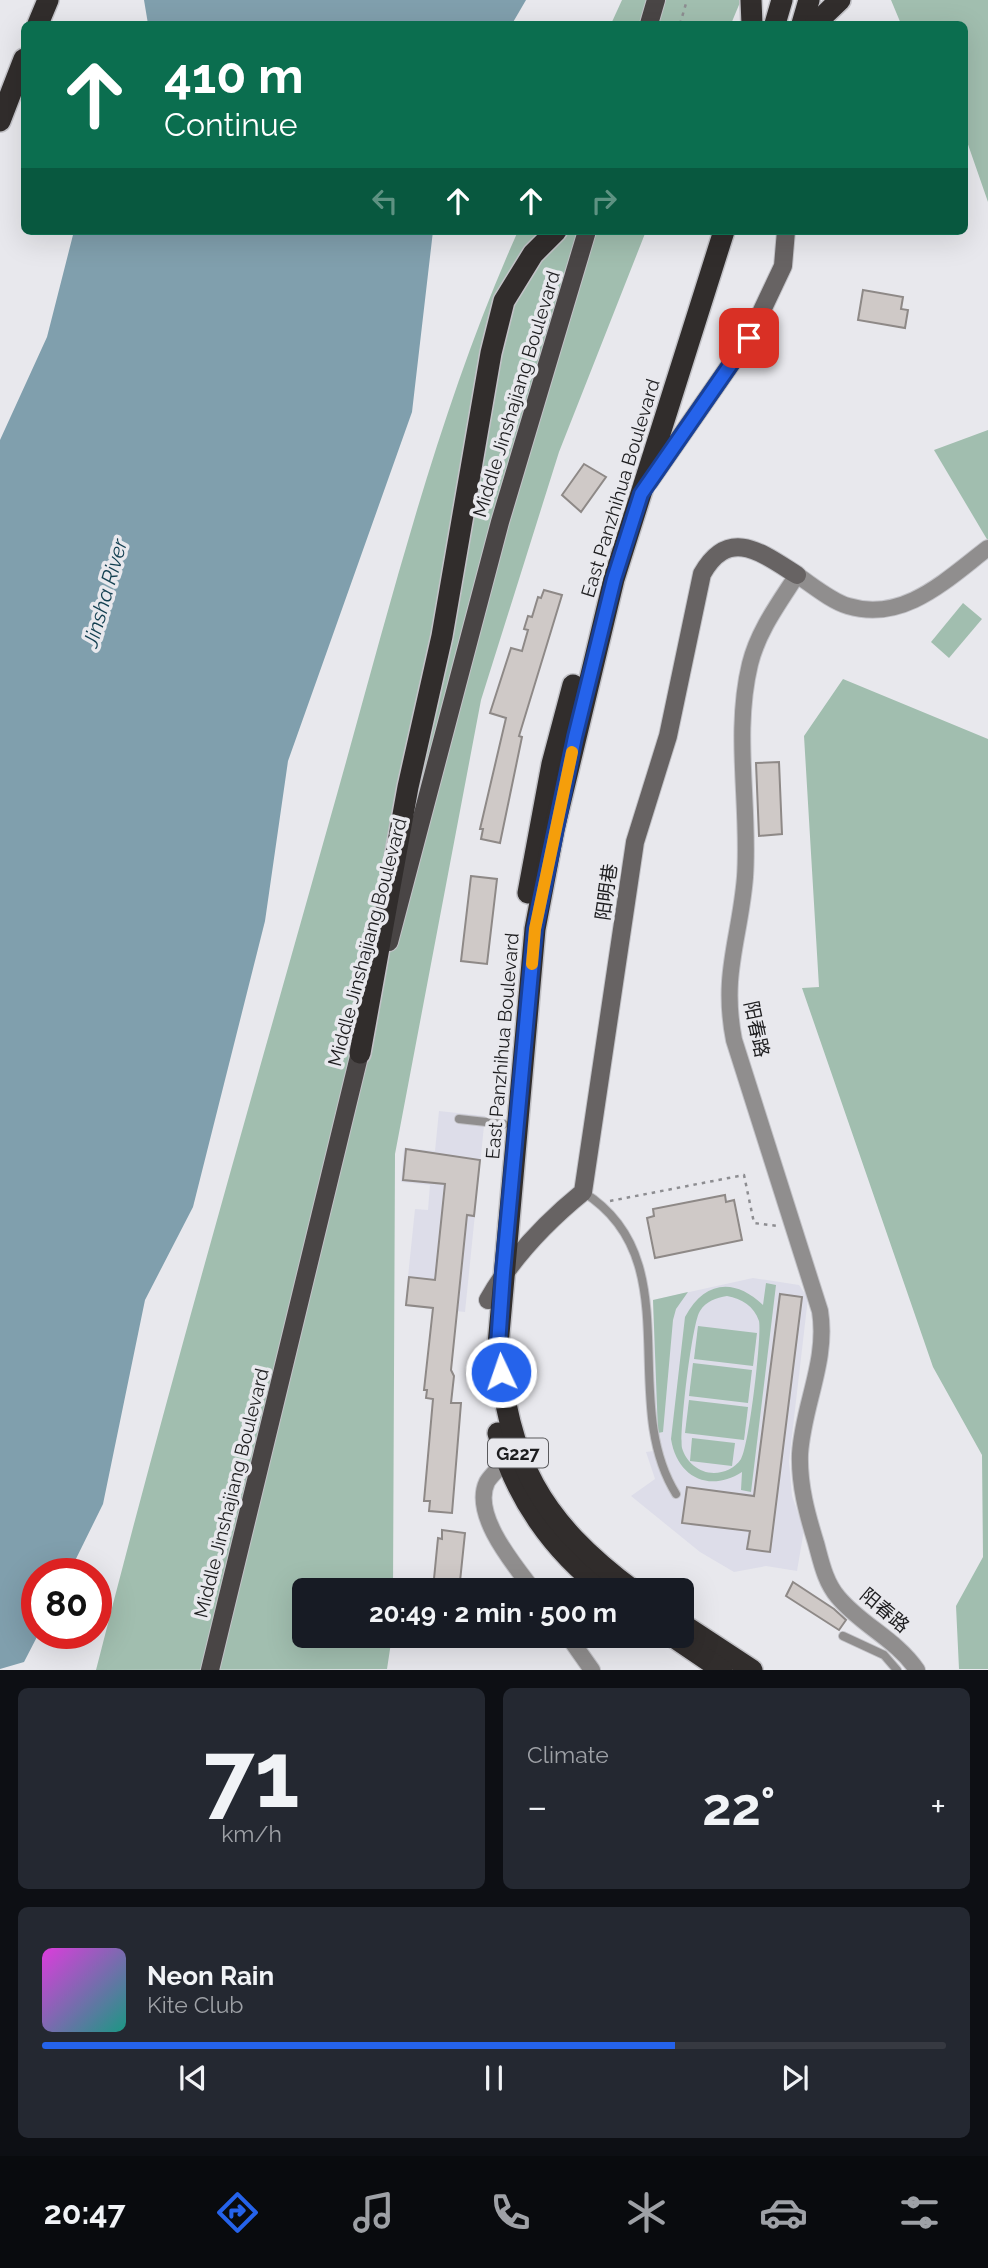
<!DOCTYPE html>
<html lang="en">
<head>
<meta charset="utf-8">
<style>
	body { margin:0; font-family:Raleway,"Noto Sans SC",sans-serif; background:#242831; color:#f1f3f6; height:100vh; display:flex; flex-direction:column; font-size:26px; white-space:nowrap }
	* { box-sizing:border-box; margin:0 }
	p { font-size:23px; color:#9ea1a6 }
	.icon { flex:none; width:38px; height:38px; fill:none; stroke:currentColor; stroke-width:2; stroke-linecap:round; stroke-linejoin:round }
	.map { position:relative; height:1670px; overflow:hidden }
	.sheet { display:flex; flex-direction:column; gap:18px; padding:18px; background:#0d0f14; flex:1 }
	.sheet>* { flex:none }
	.banner { position:absolute; left:21px; top:21px; width:947px; height:214px; border-radius:10px; box-shadow:0 7px 28px #0002; background:#0b6e4f; color:#fff; overflow:hidden }
	.speed { position:absolute; left:21px; top:1558px; display:flex; gap:14px; font-size:35px; font-weight:700; text-align:center }
	.speed>* { display:grid; place-content:center; width:91px; height:91px; border-radius:50%; background:#171b24; box-shadow:0 7px 28px #0002; line-height:1 }
	.speed .limit { border:10px solid #d22; background:#fff; color:#111 }
	.pin { position:absolute; display:grid; place-items:center; width:60px; height:60px; color:#fff; margin:-30px; border-radius:14px; box-shadow:0 4px 10px #0006 }
	.me { position:absolute; width:77px; margin:-38px; rotate:357deg; stroke-linejoin:round; filter:drop-shadow(0 0 5px #0008) }
	.turn { display:flex; align-items:center; gap:24px; height:147px; padding:0 28px; font-size:32px }
	.turn .icon { width:91px; height:91px; stroke-width:2.5 }
	.turn b { display:block; font-size:49px; line-height:60px }
	.lanes { display:flex; align-items:center; height:66px; padding:0 28px; background:#0003; justify-content:center; gap:35px; direction:ltr }
	.lanes .off { opacity:.35 }
	.big { font-size:52px; font-weight:700; line-height:1.1 }
	.sheet .tile { flex:1; display:flex; flex-direction:column; justify-content:center; gap:10px; min-width:0; padding:0 24px; border-radius:10px; background:#242831 }
	.sheet .dial { align-items:center; gap:0 }
	.dial b { font-size:91px; line-height:1 }
	.song { display:flex; align-items:center; gap:21px }
	.cover { width:84px; height:84px; border-radius:10px; background:linear-gradient(135deg,hsl(300 70% 55%),hsl(170 70% 35%)) }
	.played { height:7px; border-radius:4px; background:linear-gradient(90deg,#2563eb 70%,#363941 70%) }
	.keys { display:flex; justify-content:space-around; direction:ltr }
	.heat { display:flex; justify-content:space-between; align-items:center; font-size:38px; direction:ltr }
	.sheet .tiles { flex:1; display:grid; gap:18px; grid-template-columns:1fr 1fr }
	.tile:last-child { grid-column:span 2 }
	.trip { position:absolute; left:292px; top:1578px; width:402px; height:70px; border-radius:10px; background:#171b24; box-shadow:0 7px 28px #0002; font-weight:700; line-height:70px; text-align:center }
	.tab-bar { display:flex; height:112px; justify-content:space-around; align-items:center; background:#090b0e; color:#9ea1a6 }
	.tab-bar .icon { width:49px; height:49px }
	.tab-bar .selected { color:#2563eb }
	.tab-bar b { font-size:32px; color:#f1f3f6 }
	.map>svg:first-child { display:block }
</style>
</head>
<body>
<div class="map">
<svg width="988" height="1670" viewBox="0 0 988 1670">
	<rect width="100%" height="100%" fill="#e8e8ed"/>
	<!-- built -->
	<g fill="#dddde9">
		<polygon points="439,1111 485,1116 465,1312 405,1306 415,1209 428,1210 430,1185 401,1182 404,1148 435,1151"/>
		<polygon points="753,1278 799,1285 808,1298 789,1461 792,1496 804,1530 797,1571 766,1566 734,1572 700,1552 631,1496 655,1479 646,1452 660,1450 655,1406 653,1300"/>
	</g>
	<!-- green -->
	<g fill="#a1beaf" fill-rule="evenodd">
		<polygon points="622,0 741,0 731,24 611,24"/>
		<polygon points="891,0 988,0 988,202 964,133 964,24 901,24"/>
		<path d="M518 231H646L559 452 481 700 395 1154 393 1591H304V1636H392L387 1669 96 1670C168 1387 249 1107 328 826 385 627 433 421 518 231Z"/>
		<polygon points="988,430 988,541 934,450"/>
		<polygon points="963,603 982,619 949,658 931,642"/>
		<polygon points="843,679 988,739 988,1669 959,1669 956,1606 983,1557 982,1455 933,1367 802,988 819,987 804,736"/>
		<path d="M766 1283 776 1285 751 1492 741 1490 742 1472C709 1493 677 1477 671 1439L685 1317C704 1281 734 1277 763 1305ZM727 1296C742 1299 754 1306 759 1321 762 1335 749 1447 741 1459 735 1468 724 1473 714 1473 699 1473 686 1462 682 1448 679 1434 692 1322 700 1311 706 1301 716 1298 727 1296Z"/>
		<polygon points="688,1292 676,1309 673,1320 663,1432 658,1433 653,1300"/>
		<polygon points="698,1326 757,1333 753,1366 694,1359"/>
		<polygon points="693,1363 752,1370 748,1403 689,1396"/>
		<polygon points="689,1400 748,1407 744,1440 685,1433"/>
		<polygon points="692,1438 735,1443 732,1466 690,1461"/>
	</g>
	<!-- water -->
	<g fill="#809fad">
		<polygon points="144,0 526,0 512,24 148,24"/>
		<polygon points="74,231 433,231 412,412 288,761 265,921 193,1207 145,1300 103,1504 69,1573 37,1573 39,1633 24,1662 0,1669 0,440 47,337"/>
	</g>
	<!-- building -->
	<g fill="#cfc9c7" stroke="#8e8987" stroke-width="2">
		<polygon points="863,290 903,297 901,309 908,310 905,328 858,320"/>
		<polygon points="584,464 606,477 581,512 562,495"/>
		<polygon points="544,590 562,595 519,736 522,737 500,843 481,839 483,829 480,829 506,718 490,713 511,648 522,651 528,630 524,629 528,616 532,617 538,597 541,598"/>
		<polygon points="779,762 782,834 759,836 756,763"/>
		<polygon points="471,876 497,879 487,964 461,961"/>
		<polygon points="406,1149 480,1160 474,1216 467,1215 451,1370 454,1376 451,1403 461,1403 452,1513 429,1511 430,1501 424,1501 433,1399 426,1398 427,1390 424,1390 433,1308 406,1305 409,1277 435,1280 445,1184 403,1180"/>
		<polygon points="725,1195 726,1202 734,1200 742,1240 655,1258 647,1218 654,1216 653,1209"/>
		<polygon points="780,1294 802,1297 770,1552 747,1549 750,1531 682,1523 687,1487 754,1496"/>
		<polygon points="442,1530 465,1533 459,1591 433,1589 438,1538 442,1539"/>
		<polygon points="793,1582 834,1609 846,1620 839,1630 786,1596"/>
	</g>
	<g fill="none" stroke-linecap="round" stroke-linejoin="round">
		<defs>
			<g id="lane">
				<polyline points="459,1119 504,1124"/>
				<path d="M583 1192C691 1259 617 1399 676 1494"/>
				<polyline points="843,1636 884,1655 897,1670"/>
			</g>
			<g id="street">
				<path d="M505 1461C500 1468 491 1475 487 1482 471 1515 516 1567 534 1591"/>
				<polyline points="568,1636 592,1670"/>
				<path d="M917 1670C896 1639 861 1625 838 1597 825 1582 821 1561 816 1543 807 1514 799 1485 800 1454 803 1405 828 1361 820 1311L734 1040C721 974 740 939 745 877 750 806 733 734 750 664 758 631 779 603 797 575 812 585 831 601 848 606 904 623 947 579 988 548"/>
			</g>
			<g id="secondary">
				<polyline points="649,482 749,338 783,266 786,231"/>
				<path d="M488 1300C512 1257 545 1223 583 1192L635 842 668 736 702 574C729 526 762 553 797 575"/>
			</g>
			<g id="primary">
				<polyline points="649,24 656,0"/>
				<polyline points="389,942 500,522 587,231"/>
				<polyline points="210,1670 363,1040"/>
			</g>
			<g id="highway">
				<polyline points="751,0 752,24"/>
				<polyline points="38,24 48,0"/>
				<polyline points="775,24 782,0"/>
				<polyline points="802,24 809,0"/>
				<polyline points="815,24 840,0"/>
				<polyline points="0,121 24,59"/>
				<polyline points="528,893 552,764 573,685"/>
				<polyline points="360,1053 408,787 442,636 491,353 504,301 533,254 556,231"/>
				<path d="M498 1433C515 1497 553 1551 606 1591"/>
				<path d="M634 1591C539 1520 508 1461 498 1345L535 929 554 829 614 579 724 231"/>
				<polyline points="682,1624 752,1670"/>
				<polyline points="672,1636 722,1670"/>
			</g>
		</defs>
		<!-- lane casing -->
		<use href="#lane" stroke="#c3c3c8" stroke-width="10"/>
		<!-- street casing -->
		<use href="#street" stroke="#c3c3c8" stroke-width="18"/>
		<!-- secondary casing -->
		<use href="#secondary" stroke="#c3c3c8" stroke-width="20"/>
		<!-- primary casing -->
		<use href="#primary" stroke="#c3c3c8" stroke-width="20"/>
		<!-- highway casing -->
		<use href="#highway" stroke="#c3c3c8" stroke-width="24"/>
		<!-- path -->
		<g stroke="#8d8d91" stroke-width="2.5" stroke-dasharray="3.5 5" stroke-linecap="butt">
			<polyline points="680,24 687,0"/>
			<polyline points="610,1201 744,1175 754,1223 778,1226"/>
		</g>
		<!-- lane -->
		<use href="#lane" stroke="#908e8e" stroke-width="8"/>
		<!-- street -->
		<use href="#street" stroke="#908e8e" stroke-width="16"/>
		<!-- secondary -->
		<use href="#secondary" stroke="#676363" stroke-width="18"/>
		<!-- primary -->
		<use href="#primary" stroke="#494545" stroke-width="18"/>
		<!-- highway -->
		<use href="#highway" stroke="#312d2c" stroke-width="21"/>
	</g>
	<g fill="none" stroke-linecap="round" stroke-linejoin="round">
		<defs>
			<polyline id="route" points="501,1372 498,1345 503,1273 535,929 575,737 614,579 641,494 749,338"/>
		</defs>
		<!-- route casing -->
		<use href="#route" stroke="#184099" stroke-width="18"/>
		<!-- route -->
		<use href="#route" stroke="#2563eb" stroke-width="12"/>
		<!-- slow -->
		<polyline stroke="#f59e0b" stroke-width="12" points="532,964 535,929 572,752"/>
	</g>
	<g text-anchor="middle" dominant-baseline="central" stroke-width="7" stroke-linejoin="round" paint-order="stroke">
		<!-- shield labels -->
		<rect fill="#e8e8ed" stroke="#5a5a5d" stroke-width="2" x="488" y="1438.5" width="60" height="29" rx="5"/>
		<g font-size="18" font-weight="bold" fill="#1d1d1f">
			<text x="518" y="1453">G227</text>
		</g>
		<!-- street labels -->
		<g font-size="19" fill="#1d1d1f" stroke="#e8e8ed">
			<text transform="translate(516 394) rotate(-73)">Middle Jinshajiang Boulevard</text>
			<text transform="translate(620 488) rotate(-73)">East Panzhihua Boulevard</text>
			<text transform="translate(606 892) rotate(-82)">阳明巷</text>
			<text transform="translate(367 942) rotate(-75)">Middle Jinshajiang Boulevard</text>
			<text transform="translate(757 1029) rotate(78)">阳春路</text>
			<text transform="translate(502 1046) rotate(-85)">East Panzhihua Boulevard</text>
			<text transform="translate(231 1493) rotate(-76)">Middle Jinshajiang Boulevard</text>
			<text transform="translate(885 1610) rotate(40)">阳春路</text>
		</g>
		<!-- water labels -->
		<g font-size="21" font-style="italic" fill="#123f50" stroke="#e8e8ed">
			<text transform="translate(105 593) rotate(-74)">Jinsha River</text>
		</g>
	</g>
</svg>
<div class="speed"><div class="limit">80</div></div>
<div class="pin" style="left:749px;top:338px;background:#d93025"><svg class="icon" aria-label="arrive" viewBox="0 0 24 24"><path d="M6 21V4h12l-3 4 3 4H6"/></svg></div>
<svg class="me" style="left:501px;top:1372px" viewBox="-20 -20 40 40"><circle r="17" fill="#2563eb" stroke="#fff" stroke-width="3"/><path d="M0-11L8 9 0 5-8 9z" fill="#fff"/></svg>
<div class="trip">20:49 · 2 min · 500 m</div>
<div class="banner">
<div class="turn"><svg class="icon" aria-label="ahead" viewBox="0 0 24 24"><path d="M12 20V5M6 11l6-6 6 6"/></svg><div><b>410 m</b>Continue</div></div>
<div class="lanes"><svg class="icon off" aria-label="left" viewBox="0 0 24 24"><path d="M17 20v-9H6M10 6l-5 5 5 5"/></svg><svg class="icon" aria-label="ahead" viewBox="0 0 24 24"><path d="M12 20V5M6 11l6-6 6 6"/></svg><svg class="icon" aria-label="ahead" viewBox="0 0 24 24"><path d="M12 20V5M6 11l6-6 6 6"/></svg><svg class="icon off" aria-label="right" viewBox="0 0 24 24"><path d="M7 20v-9h11M14 6l5 5-5 5"/></svg></div>
</div>
</div>
<section class="sheet">
<div class="tiles">
<div class="tile dial"><b>71</b><p>km/h</p></div>
<div class="tile"><p>Climate</p>
<div class="heat"><a>−</a><b class="big">22°</b><a>+</a></div>
</div>
<div class="tile">
<div class="song"><i class="cover"></i><div><b>Neon Rain</b><p>Kite Club</p></div></div>
<div class="played"></div>
<div class="keys"><svg class="icon" aria-label="previous" viewBox="0 0 24 24"><path d="M18 5L8 12l10 7zM5 5v14"/></svg><svg class="icon" aria-label="pause" viewBox="0 0 24 24"><path d="M8 5v14M16 5v14"/></svg><svg class="icon" aria-label="next" viewBox="0 0 24 24"><path d="M6 5l10 7-10 7zM19 5v14"/></svg></div>
</div>
</div>
</section>
<nav class="tab-bar">
<b>20:47</b>
<svg class="icon selected" aria-label="directions" viewBox="0 0 24 24"><path d="M12 3l9 9-9 9-9-9zM9 14v-3h6M13 9l2 2-2 2"/></svg>
<svg class="icon" aria-label="music" viewBox="0 0 24 24"><path d="M9 18V5l10-2v13"/><circle cx="6" cy="18" r="3"/><circle cx="16" cy="16" r="3"/></svg>
<svg class="icon" aria-label="phone" viewBox="0 0 24 24"><path d="M5 4h4l2 5-3 2q2 4 5 5l2-3 5 2v4C11 20 4 13 5 4z"/></svg>
<svg class="icon" aria-label="climate" viewBox="0 0 24 24"><path d="M12 3v18M4 7l16 10M4 17L20 7"/></svg>
<svg class="icon" aria-label="car" viewBox="0 0 24 24"><path d="M5 17H2v-5l4-1 3-4h7l3 4 3 1v5h-3M9 17h6M6 11h13"/><circle cx="7" cy="17" r="2"/><circle cx="17" cy="17" r="2"/></svg>
<svg class="icon" aria-label="filters" viewBox="0 0 24 24"><path d="M4 7h16M4 17h16"/><circle cx="9" cy="7" r="2"/><circle cx="15" cy="17" r="2"/></svg>
</nav>
</body>
</html>
